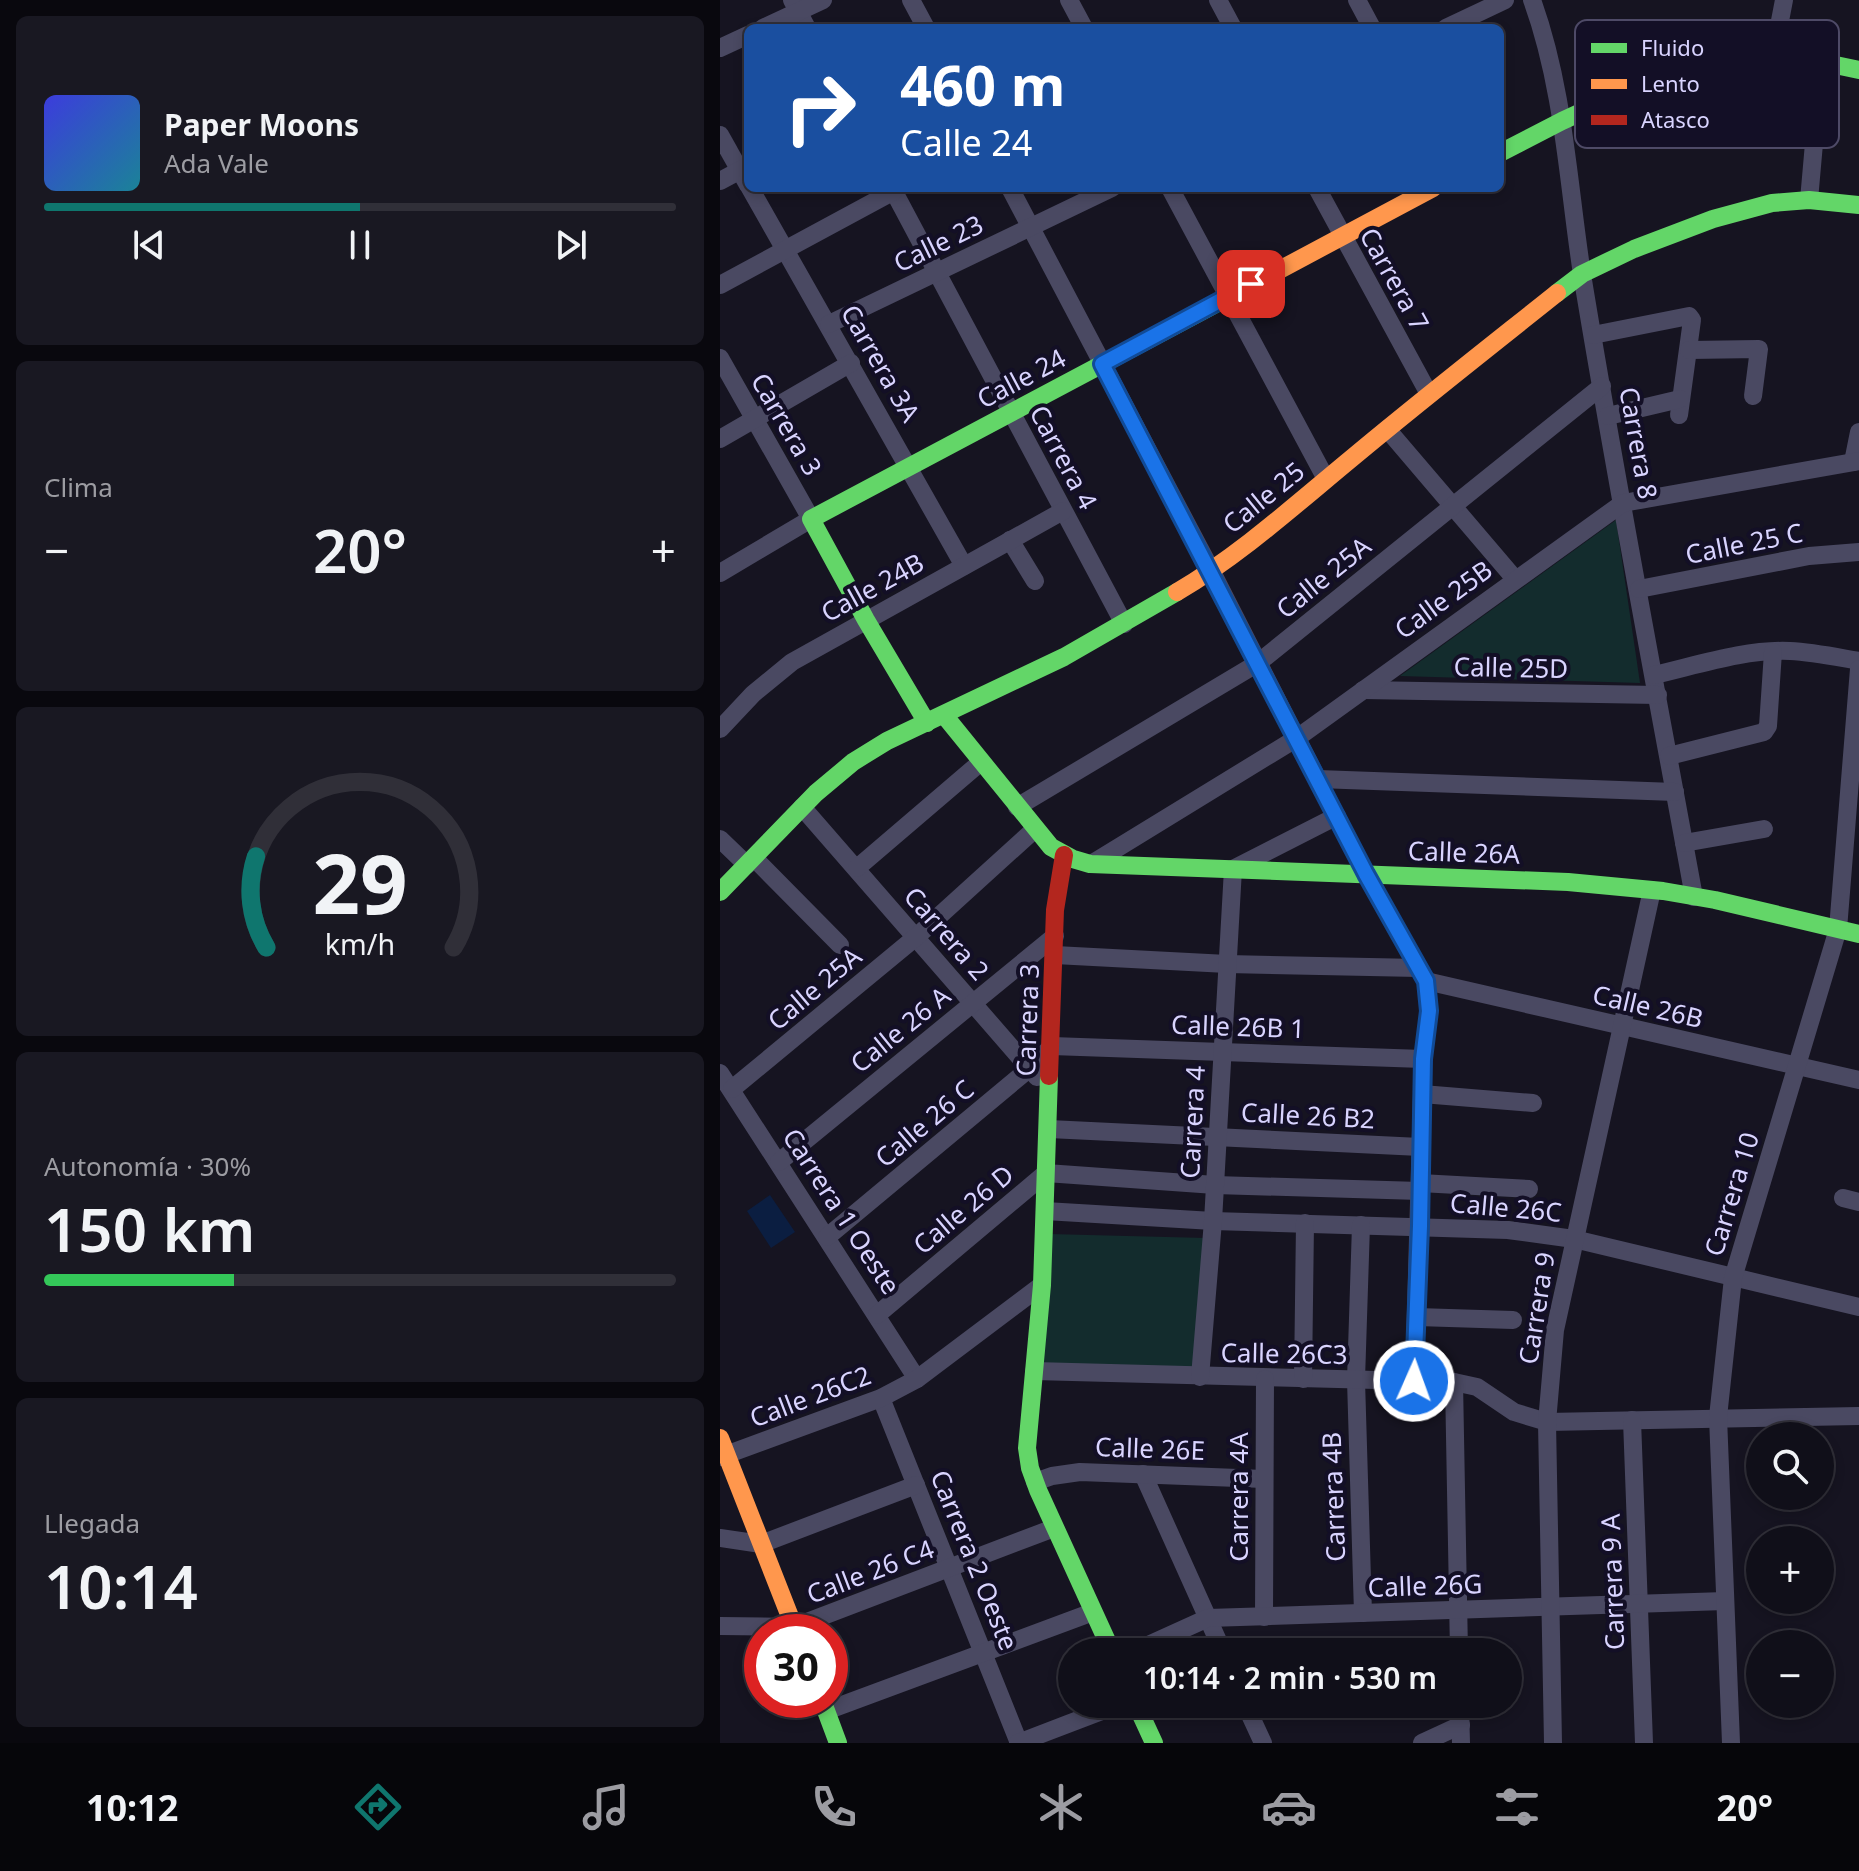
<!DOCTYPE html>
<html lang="es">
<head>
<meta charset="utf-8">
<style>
	body { margin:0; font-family:"Noto Sans",sans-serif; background:#191822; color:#f1f3f6; height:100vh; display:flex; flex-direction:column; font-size:30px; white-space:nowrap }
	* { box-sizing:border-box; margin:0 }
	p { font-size:26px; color:#9c9ca2 }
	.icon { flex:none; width:44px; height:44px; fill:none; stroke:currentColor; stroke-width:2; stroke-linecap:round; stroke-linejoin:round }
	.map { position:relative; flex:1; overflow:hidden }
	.sheet { display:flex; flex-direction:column; gap:16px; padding:16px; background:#09080e; width:720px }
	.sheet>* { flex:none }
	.top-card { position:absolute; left:24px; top:24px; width:760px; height:168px; border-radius:12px; box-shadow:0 4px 12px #0003,0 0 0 2px #302f38; background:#1a4fa0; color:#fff; overflow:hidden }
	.controls { position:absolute; left:1026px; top:1422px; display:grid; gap:16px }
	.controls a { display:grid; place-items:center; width:88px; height:88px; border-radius:50%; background:#100f19; box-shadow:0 4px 12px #0003,0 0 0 2px #302f38; font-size:40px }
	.speed { position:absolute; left:24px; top:1614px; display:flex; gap:16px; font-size:40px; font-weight:700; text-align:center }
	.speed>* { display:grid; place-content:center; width:104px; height:104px; border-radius:50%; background:#100f19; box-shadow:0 4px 12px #0003,0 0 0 2px #302f38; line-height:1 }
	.speed .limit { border:12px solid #d22; background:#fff; color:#111 }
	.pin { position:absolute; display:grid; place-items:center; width:68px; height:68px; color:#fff; margin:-34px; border-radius:16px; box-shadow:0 4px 12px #0006 }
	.me { position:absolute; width:88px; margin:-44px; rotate:2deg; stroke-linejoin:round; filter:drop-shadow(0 0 6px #0008) }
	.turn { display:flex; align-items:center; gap:28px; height:168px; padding:0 24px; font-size:36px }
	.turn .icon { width:104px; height:104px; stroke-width:2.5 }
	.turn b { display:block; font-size:56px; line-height:68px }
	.big { font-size:60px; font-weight:600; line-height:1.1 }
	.sheet .tile { flex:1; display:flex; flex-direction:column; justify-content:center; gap:12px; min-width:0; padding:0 28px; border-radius:12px; background:#191822 }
	.sheet .dial { align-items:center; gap:0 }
	.dial svg { height:208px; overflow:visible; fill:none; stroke:#302f38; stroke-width:7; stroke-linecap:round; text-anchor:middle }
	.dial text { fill:#f1f3f6; stroke:none }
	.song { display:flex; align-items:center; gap:24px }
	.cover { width:96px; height:96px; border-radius:12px; background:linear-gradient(135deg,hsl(240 70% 55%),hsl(190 70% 35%)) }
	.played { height:8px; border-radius:4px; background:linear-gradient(90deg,#0f766e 50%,#302f38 50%) }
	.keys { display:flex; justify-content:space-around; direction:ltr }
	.heat { display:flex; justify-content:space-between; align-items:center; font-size:44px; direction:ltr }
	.charge { height:12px; border-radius:6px; background:linear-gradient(90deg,#34c759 30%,#302f38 0) }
	.trip { position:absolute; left:338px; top:1638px; width:464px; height:80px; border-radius:40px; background:#100f19; box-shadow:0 4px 12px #0003,0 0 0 2px #302f38; font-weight:600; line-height:80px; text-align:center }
	.dock { display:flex; height:128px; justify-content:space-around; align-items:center; background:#06060a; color:#9c9ca2 }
	.dock .icon { width:56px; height:56px }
	.dock .on { color:#0f766e }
	.dock b { font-size:36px; color:#f1f3f6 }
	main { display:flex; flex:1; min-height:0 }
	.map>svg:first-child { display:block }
</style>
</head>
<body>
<main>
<section class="sheet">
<div class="tile">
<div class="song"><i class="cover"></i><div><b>Paper Moons</b><p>Ada Vale</p></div></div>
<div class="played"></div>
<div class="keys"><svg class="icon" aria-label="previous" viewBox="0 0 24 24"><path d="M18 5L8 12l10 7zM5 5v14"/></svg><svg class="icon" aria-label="pause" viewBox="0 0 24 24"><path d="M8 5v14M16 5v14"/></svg><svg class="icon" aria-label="next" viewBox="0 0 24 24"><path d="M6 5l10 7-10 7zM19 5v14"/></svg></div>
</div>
<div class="tile"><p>Clima</p>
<div class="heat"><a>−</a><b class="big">20°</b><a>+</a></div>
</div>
<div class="tile dial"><svg viewBox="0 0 100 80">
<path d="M14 69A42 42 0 1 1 86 69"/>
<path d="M14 69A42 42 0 0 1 10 34" stroke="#0f766e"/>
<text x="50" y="56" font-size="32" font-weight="700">29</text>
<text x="50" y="72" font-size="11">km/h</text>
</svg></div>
<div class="tile"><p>Autonomía · 30%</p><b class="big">150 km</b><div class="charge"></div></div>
<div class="tile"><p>Llegada</p><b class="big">10:14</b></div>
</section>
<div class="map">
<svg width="1139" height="1743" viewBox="0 0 1139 1743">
	<rect width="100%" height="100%" fill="#161421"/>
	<!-- green -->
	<g fill="#132c2d">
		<polygon points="896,520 920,683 680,676"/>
		<polygon points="329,1234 486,1238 475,1374 323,1365"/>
	</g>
	<!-- water -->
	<polygon fill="#0b1e41" points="50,1195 75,1232 51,1248 27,1211"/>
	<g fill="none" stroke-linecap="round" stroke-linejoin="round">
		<!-- street -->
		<g stroke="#4a4962" stroke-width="18">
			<polyline points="72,0 87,28"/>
			<polyline points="191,0 206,28"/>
			<polyline points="349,0 364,28"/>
			<polyline points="498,0 513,28"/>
			<polyline points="637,0 652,28"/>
			<path d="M812 0C844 88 848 183 862 274 896 482 936 689 974 897"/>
			<polyline points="43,28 103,0"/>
			<polyline points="726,28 785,0"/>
			<polyline points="0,48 28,35"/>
			<polyline points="1054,52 1064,0"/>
			<polyline points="0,135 28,185"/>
			<polyline points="0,181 28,166"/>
			<polyline points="30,188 244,566"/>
			<polyline points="172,188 404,624"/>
			<polyline points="290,188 491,570 646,874 706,981 709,1011 703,1059 694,1381"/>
			<polyline points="450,188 606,479"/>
			<polyline points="597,188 709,394"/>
			<polyline points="1089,200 1101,64"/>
			<polyline points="0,285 174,191"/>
			<polyline points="109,324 392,188"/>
			<polyline points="873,335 969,316 972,320 959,415"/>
			<polyline points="969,350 1039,349 1033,396"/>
			<polyline points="0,358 91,519 0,573"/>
			<polyline points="888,416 960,399"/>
			<polyline points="667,429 795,579"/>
			<polyline points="0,439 131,363"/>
			<polyline points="1133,462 1139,432"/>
			<polyline points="290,540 315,581"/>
			<polyline points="919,589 1089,556 1139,552"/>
			<path d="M934 675C978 665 1025 649 1070 651 1093 652 1116 657 1139 661"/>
			<polyline points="643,690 938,695"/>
			<polyline points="0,729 33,694 72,662 343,511"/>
			<polyline points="949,756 1044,732 1048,726 1053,652"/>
			<polyline points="598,779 955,792"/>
			<polyline points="82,807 317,1077"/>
			<polyline points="297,807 538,663 882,386"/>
			<polyline points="0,839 27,865"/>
			<polyline points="964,843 1044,829"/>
			<polyline points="34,858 120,945"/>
			<polyline points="373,863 577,738 903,503 1139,461"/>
			<polyline points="137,868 261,762"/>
			<polyline points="335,955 507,964 699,968"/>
			<polyline points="706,981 1139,1080"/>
			<polyline points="0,1073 197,1379"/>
			<polyline points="12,1089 196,937 315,829"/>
			<polyline points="702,1094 813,1103"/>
			<polyline points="329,1129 700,1147"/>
			<polyline points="59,1162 335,936"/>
			<polyline points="700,1183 809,1189"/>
			<polyline points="1123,1198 1139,1202"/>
			<polyline points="325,1211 493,1221 788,1230 854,1239 1139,1307"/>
			<polyline points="641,1225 636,1380 643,1613"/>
			<polyline points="107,1237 310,1068 332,1046 703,1059"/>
			<polyline points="157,1315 326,1173 495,1185 700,1191"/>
			<polyline points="697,1317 793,1320"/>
			<polyline points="314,1371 734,1382 757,1387 794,1412 827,1422 1139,1416"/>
			<polyline points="480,1377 493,1221 513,869 617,816"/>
			<polyline points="583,1379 585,1223"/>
			<polyline points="734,1382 739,1652"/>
			<polyline points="161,1398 299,1743"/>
			<polyline points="912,1420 924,1743"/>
			<polyline points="0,1457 161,1398 197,1379 322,1285"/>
			<polyline points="423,1474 503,1652"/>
			<polyline points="315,1482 332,1476 360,1472 544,1479"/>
			<polyline points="0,1538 41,1544 196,1485"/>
			<polyline points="544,1617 545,1379"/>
			<polyline points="0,1626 74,1627 334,1528"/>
			<polyline points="413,1652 488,1618 1005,1601"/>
			<polyline points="525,1704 543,1743"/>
			<polyline points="740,1704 741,1743"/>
			<polyline points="528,1710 612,1704"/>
			<polyline points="106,1711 373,1612"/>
			<polyline points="298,1743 400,1704"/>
			<polyline points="702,1743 741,1725"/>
			<polyline points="833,1743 827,1422 835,1330 932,890"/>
			<polyline points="1011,1743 998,1417 1013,1278 1118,929 1139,669"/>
		</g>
		<!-- fast -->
		<g stroke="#63d668" stroke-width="18">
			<polyline points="780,153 842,121 978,58 1014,52 1054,52 1139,70"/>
			<polyline points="837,293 862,274 914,249 993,219 1052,203 1089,200 1139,205"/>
			<polyline points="224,715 331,847 353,859 370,864 848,882 943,891 995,900 1139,934"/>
			<polyline points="207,723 146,620 91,519 550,275"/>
			<polyline points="0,892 96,793 133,762 167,741 344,657 457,592"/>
			<polyline points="329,1076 322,1285 307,1448 310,1468 318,1490 392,1652"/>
			<polyline points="102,1700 118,1743"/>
			<polyline points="416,1704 434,1743"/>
		</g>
		<!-- slow -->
		<g stroke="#ff974d" stroke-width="18">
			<polyline points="550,275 713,188"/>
			<path d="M457 592C520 555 575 505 632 458 699 402 768 348 837 293"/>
			<polyline points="0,1438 76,1632"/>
		</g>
		<!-- jam -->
		<polyline stroke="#b3261e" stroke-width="18" points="329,1076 335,910 344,855"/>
	</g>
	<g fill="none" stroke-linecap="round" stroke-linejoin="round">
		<defs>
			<polyline id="route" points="531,284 382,364 646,874 706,981 709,1011 703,1059 700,1226 694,1381"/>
		</defs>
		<!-- route casing -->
		<use href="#route" stroke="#114b97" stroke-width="20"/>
		<!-- route -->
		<use href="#route" stroke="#1a73e8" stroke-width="14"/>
	</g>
	<g text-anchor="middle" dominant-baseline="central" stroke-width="8" stroke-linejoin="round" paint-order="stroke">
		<!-- street labels -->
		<g font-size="26" fill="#d9d4ff" stroke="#130f26">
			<text transform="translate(218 243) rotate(-26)">Calle 23</text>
			<text transform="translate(675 279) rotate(61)">Carrera 7</text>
			<text transform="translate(161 363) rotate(60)">Carrera 3A</text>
			<text transform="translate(301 378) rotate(-28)">Calle 24</text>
			<text transform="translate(67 424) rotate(60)">Carrera 3</text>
			<text transform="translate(919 443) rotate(80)">Carrera 8</text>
			<text transform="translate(344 457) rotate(62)">Carrera 4</text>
			<text transform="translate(543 497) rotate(-39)">Calle 25</text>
			<text transform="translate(1024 543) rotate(-11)">Calle 25 C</text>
			<text transform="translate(603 577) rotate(-39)">Calle 25A</text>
			<text transform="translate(152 587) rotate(-29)">Calle 24B</text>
			<text transform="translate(723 599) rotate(-36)">Calle 25B</text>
			<text transform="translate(791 667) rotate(1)">Calle 25D</text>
			<text transform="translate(744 852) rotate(2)">Calle 26A</text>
			<text transform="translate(227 933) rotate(49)">Carrera 2</text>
			<text transform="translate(94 988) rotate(-40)">Calle 25A</text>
			<text transform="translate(928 1006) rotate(13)">Calle 26B</text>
			<text transform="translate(307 1020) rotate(-88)">Carrera 3</text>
			<text transform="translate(518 1026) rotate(2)">Calle 26B 1</text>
			<text transform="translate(180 1029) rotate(-39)">Calle 26 A</text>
			<text transform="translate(588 1115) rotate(3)">Calle 26 B2</text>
			<text transform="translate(472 1122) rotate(-87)">Carrera 4</text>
			<text transform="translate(204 1123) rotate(-40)">Calle 26 C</text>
			<text transform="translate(1011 1194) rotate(-73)">Carrera 10</text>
			<text transform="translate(786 1207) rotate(5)">Calle 26C</text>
			<text transform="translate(243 1209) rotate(-40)">Calle 26 D</text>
			<text transform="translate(122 1211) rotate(57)">Carrera 1 Oeste</text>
			<text transform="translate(816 1308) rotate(-81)">Carrera 9</text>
			<text transform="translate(564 1353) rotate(1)">Calle 26C3</text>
			<text transform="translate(90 1396) rotate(-21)">Calle 26C2</text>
			<text transform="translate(430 1448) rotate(2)">Calle 26E</text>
			<text transform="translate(518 1497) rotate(-90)">Carrera 4A</text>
			<text transform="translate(613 1497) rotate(-92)">Carrera 4B</text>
			<text transform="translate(255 1560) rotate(68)">Carrera 2 Oeste</text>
			<text transform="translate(150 1571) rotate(-21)">Calle 26 C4</text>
			<text transform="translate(892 1582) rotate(-92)">Carrera 9 A</text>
			<text transform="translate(705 1585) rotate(-2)">Calle 26G</text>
		</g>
	</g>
	<!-- legend -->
	<rect x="855" y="20" width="264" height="128" rx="12" fill="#130f26" stroke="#4e4a67" stroke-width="2"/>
	<rect x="871" y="43" width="36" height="10" fill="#63d668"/>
	<rect x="871" y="79" width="36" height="10" fill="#ff974d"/>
	<rect x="871" y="115" width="36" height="10" fill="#b3261e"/>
	<g font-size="22" fill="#d9d4ff">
		<text x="921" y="56">Fluido</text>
		<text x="921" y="92">Lento</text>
		<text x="921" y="128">Atasco</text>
	</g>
</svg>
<div class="controls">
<a><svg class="icon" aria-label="search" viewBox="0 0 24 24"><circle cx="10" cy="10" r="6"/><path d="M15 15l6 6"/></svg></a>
<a>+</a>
<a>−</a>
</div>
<div class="speed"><div class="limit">30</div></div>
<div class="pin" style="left:531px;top:284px;background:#d93025"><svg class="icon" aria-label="arrive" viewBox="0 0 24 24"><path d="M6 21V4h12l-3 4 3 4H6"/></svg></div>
<svg class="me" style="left:694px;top:1381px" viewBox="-20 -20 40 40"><circle r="17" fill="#1a73e8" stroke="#fff" stroke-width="3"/><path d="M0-11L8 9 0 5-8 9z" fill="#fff"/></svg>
<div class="trip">10:14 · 2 min · 530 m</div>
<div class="top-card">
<div class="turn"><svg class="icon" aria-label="right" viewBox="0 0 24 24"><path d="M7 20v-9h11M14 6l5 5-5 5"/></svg><div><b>460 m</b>Calle 24</div></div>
</div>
</div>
</main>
<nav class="dock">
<b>10:12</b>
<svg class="icon on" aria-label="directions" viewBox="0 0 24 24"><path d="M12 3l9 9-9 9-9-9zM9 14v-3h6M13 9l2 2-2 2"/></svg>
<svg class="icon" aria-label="music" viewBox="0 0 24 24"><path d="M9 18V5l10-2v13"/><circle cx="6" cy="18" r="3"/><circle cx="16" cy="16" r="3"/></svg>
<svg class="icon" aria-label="phone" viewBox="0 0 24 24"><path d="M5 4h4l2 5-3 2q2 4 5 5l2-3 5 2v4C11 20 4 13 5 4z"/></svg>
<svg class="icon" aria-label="climate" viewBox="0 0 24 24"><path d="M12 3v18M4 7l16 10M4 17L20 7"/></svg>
<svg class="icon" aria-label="car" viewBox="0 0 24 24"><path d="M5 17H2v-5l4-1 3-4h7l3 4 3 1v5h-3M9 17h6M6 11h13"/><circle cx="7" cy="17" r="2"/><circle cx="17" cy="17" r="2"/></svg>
<svg class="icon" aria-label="filters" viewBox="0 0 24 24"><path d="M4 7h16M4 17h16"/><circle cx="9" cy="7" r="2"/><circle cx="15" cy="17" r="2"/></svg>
<b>20°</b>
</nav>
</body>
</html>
